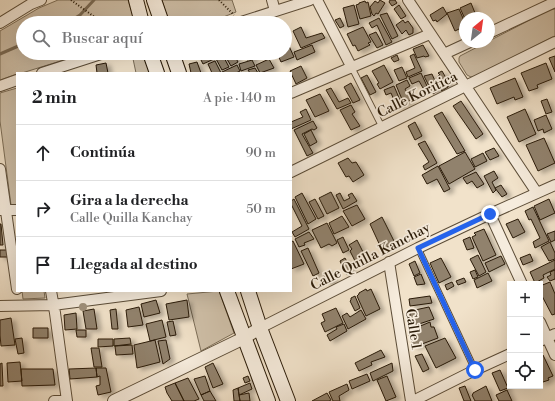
<!DOCTYPE html>
<html lang="es">
<meta charset="utf-8">
<style>
body{margin:0;font-family:"Libre Bodoni",serif;background:#f6f6f6;color:#202124}
.controls{position:absolute;right:12px;bottom:12px;display:grid;overflow:hidden;border-radius:0px;box-shadow:0 4px 16px #0002}
.controls button{width:36px;height:36px;display:grid;place-items:center;padding:0;border:0;border-bottom:1px solid #e0e0e0;background:#fff;color:#202124;font:20px sans-serif}
.compass{position:absolute;left:459px;top:12px;width:36px;height:36px;border-radius:50%;background:#fff;box-shadow:0 4px 16px #0002;rotate:29deg}
.stop{position:absolute;width:12px;height:12px;margin:-9px;border:3px solid #2563eb;border-radius:50%;background:#fff}
.stop.end{background:#2563eb;border-color:#fff;box-shadow:0 1px 4px #0008}
.list{margin:0;padding:0;list-style:none}
h2{display:flex;justify-content:space-between;align-items:center;height:52px;margin:0;padding:0 16px;font-size:17px}
h2 small{font-size:13px;font-weight:400;color:#757577}
.list li{display:grid;grid-template-columns:26px 1fr auto;gap:12px;align-items:center;box-sizing:border-box;height:56px;padding:0 16px;border-top:1px solid #e0e0e0}
.list b{display:block;font-size:15px;white-space:nowrap}
.list p{margin:0;font-size:13px;white-space:nowrap;color:#757577}
.list em{font-size:13px;font-style:normal;color:#757577}
.icon{flex:none;width:22px;height:22px;fill:none;stroke:currentColor;stroke-width:2;stroke-linecap:round;stroke-linejoin:round}
.map{position:relative;flex:none;width:555px;height:401px;overflow:hidden}
.search{position:absolute;background:#fff;box-shadow:0 4px 16px #0002;left:16px;top:16px;width:276px;height:44px;display:flex;align-items:center;gap:10px;box-sizing:border-box;padding:0 14px;border-radius:22px;color:#757577;font-size:15px}
.panel{position:absolute;background:#fff;box-shadow:0 4px 16px #0002;left:16px;top:72px;width:276px;height:220px;border-radius:0px}
.map>svg:first-child{display:block}
</style>
<div class="map">
<svg width="555" height="401" viewBox="0 0 555 401">
<defs>
<filter id="shadow"><feDropShadow dx="4.5" dy="2.5" stdDeviation="2" flood-color="#0004"/></filter>
</defs>
<rect width="100%" height="100%" fill="#f1e2ca"/>
<filter id="stains"><feTurbulence type="fractalNoise" baseFrequency=".005" numOctaves="4"/><feColorMatrix values="0 0 0 0 .2 0 0 0 0 .09 0 0 0 0 .02 0 0 0 .5 -.17"/></filter>
<radialGradient id="worn" r=".72"><stop offset=".6" stop-color="#630" stop-opacity="0"/><stop offset="1" stop-color="#630" stop-opacity=".3"/></radialGradient>
<path fill="#cfc0a9" stroke="#7c6e58" d="M 58,0 L 128,0 L 135,23 L 23,23 L 23,53 L 86,53 L 22,73 L 17,73 L 17,74 L 0,80 L 0,31 L 39,8 Z
M 162,0 L 232,0 L 236,12 L 208,23 L 169,23 Z
M 551,9 L 555,9 L 555,36 L 476,76 L 471,77 L 467,75 L 459,62 L 459,58 L 460,56 Z
M 134,53 L 144,53 L 150,73 L 136,73 L 132,54 Z
M 17,88 L 17,205 L 11,205 L 0,121 L 0,93 Z
M 22,291 L 44,291 L 45,298 L 23,299 Z
M 219,291 L 234,333 L 201,351 L 187,294 Z"/>
<g fill="none" stroke-linecap="round" stroke-linejoin="round">
<path stroke="#796a55" stroke-width="3" d="M 67,23 L 80,15 L 94,0
M 0,54 L 23,44"/>
</g>
<path fill="#91826d" stroke="#2a1b08" filter="url(#shadow)" d="M 380,0 L 385,3 L 378,14 L 376,13 L 374,16 L 372,14 L 370,7 L 375,1 L 378,3 Z
M 390,0 L 395,0 L 397,3 L 392,6 L 389,2 Z
M 365,1 L 366,3 L 368,2 L 371,16 L 360,19 L 356,5 L 359,4 L 359,3 Z
M 471,3 L 477,18 L 465,18 L 465,19 L 460,8 Z
M 354,5 L 359,24 L 348,27 L 343,8 Z
M 399,5 L 406,16 L 401,19 L 394,9 Z
M 443,7 L 447,14 L 437,22 L 436,20 L 433,21 L 430,15 Z
M 459,9 L 465,23 L 465,26 L 455,31 L 447,13 Z
M 387,13 L 398,36 L 392,39 L 380,15 Z
M 340,18 L 344,26 L 340,28 L 335,20 Z
M 379,18 L 392,42 L 386,45 L 377,25 L 372,28 L 369,23 Z
M 403,20 L 405,23 L 408,21 L 413,28 L 413,33 L 409,35 L 406,30 L 402,34 L 396,25 Z
M 301,27 L 306,38 L 322,33 L 325,38 L 301,48 L 293,31 Z
M 363,27 L 371,42 L 368,43 L 370,45 L 358,51 L 355,45 L 353,46 L 347,34 Z
M 376,32 L 383,45 L 377,48 L 369,35 Z
M 312,45 L 315,52 L 297,60 L 294,52 Z
M 423,45 L 429,56 L 425,57 L 424,56 L 417,58 L 413,49 Z
M 289,46 L 294,57 L 281,62 L 277,53 L 285,53 L 285,48 Z
M 198,53 L 211,53 L 214,59 L 203,64 L 201,60 L 207,57 L 206,55 L 200,57 Z
M 227,53 L 233,53 L 238,62 L 231,66 L 224,54 Z
M 244,53 L 253,53 L 255,58 L 247,60 Z
M 222,54 L 229,67 L 222,70 L 215,57 Z
M 414,54 L 422,71 L 408,77 L 406,72 L 415,68 L 410,56 Z
M 397,55 L 399,60 L 394,62 L 391,58 Z
M 555,56 L 555,72 L 549,58 Z
M 269,59 L 274,68 L 260,73 L 256,65 Z
M 252,60 L 255,66 L 241,71 L 239,64 Z
M 215,61 L 221,73 L 212,73 L 208,64 Z
M 197,62 L 201,73 L 191,73 L 189,64 Z
M 106,63 L 108,73 L 97,73 L 96,65 Z
M 546,63 L 552,79 L 537,85 L 538,88 L 529,91 L 521,73 Z
M 237,65 L 240,71 L 236,73 L 223,73 L 222,72 Z
M 384,65 L 393,82 L 380,89 L 377,84 L 379,83 L 372,71 Z
M 301,66 L 307,78 L 296,84 L 290,71 Z
M 402,67 L 407,78 L 399,81 L 394,70 Z
M 255,68 L 258,73 L 250,73 L 248,70 Z
M 442,71 L 449,83 L 448,87 L 442,91 L 438,85 L 442,83 L 438,76 L 440,75 L 438,73 Z
M 421,73 L 427,86 L 423,88 L 419,81 L 412,84 L 409,78 Z
M 432,74 L 439,90 L 433,94 L 424,76 Z
M 367,75 L 376,92 L 370,95 L 361,78 Z
M 515,78 L 523,97 L 515,100 L 514,97 L 497,104 L 490,88 Z
M 407,80 L 410,86 L 405,89 L 411,100 L 404,104 L 396,85 Z
M 351,83 L 360,100 L 353,103 L 344,87 Z
M 394,86 L 402,105 L 397,107 L 391,93 L 386,95 L 384,90 Z
M 331,88 L 339,102 L 348,98 L 351,103 L 337,109 L 326,90 Z
M 320,94 L 329,111 L 315,117 L 306,100 Z
M 547,99 L 552,112 L 546,114 L 541,101 Z
M 461,101 L 483,134 L 476,139 L 453,106 Z
M 351,105 L 355,112 L 352,114 L 360,126 L 351,130 L 340,110 Z
M 306,109 L 311,120 L 291,129 L 291,122 L 303,117 L 300,112 Z
M 525,109 L 536,134 L 519,142 L 507,117 Z
M 442,112 L 465,151 L 457,154 L 434,116 Z
M 546,115 L 552,129 L 544,133 L 543,129 L 538,131 L 534,120 Z
M 313,121 L 317,128 L 314,130 L 312,129 L 302,134 L 313,153 L 307,156 L 294,130 Z
M 415,122 L 422,136 L 415,140 L 408,126 Z
M 311,130 L 317,142 L 310,146 L 304,134 Z
M 544,138 L 555,163 L 538,171 L 526,145 Z
M 425,141 L 437,163 L 425,170 L 423,166 L 429,162 L 418,144 Z
M 494,148 L 499,156 L 490,160 L 485,152 Z
M 465,152 L 475,169 L 449,184 L 439,166 Z
M 483,153 L 487,161 L 475,167 L 471,159 Z
M 348,158 L 352,163 L 356,162 L 364,175 L 353,182 L 349,176 L 346,177 L 338,163 Z
M 438,166 L 450,189 L 444,192 L 437,179 L 427,184 L 422,175 Z
M 494,171 L 498,178 L 492,182 L 496,190 L 493,193 L 484,176 Z
M 476,172 L 484,184 L 477,188 L 472,181 L 467,184 L 463,178 Z
M 501,185 L 507,194 L 502,197 L 495,188 Z
M 331,192 L 339,208 L 327,214 L 319,198 Z
M 302,193 L 316,219 L 308,224 L 295,197 Z
M 340,193 L 344,201 L 350,198 L 348,195 L 352,193 L 357,201 L 343,209 L 336,195 Z
M 294,199 L 309,229 L 295,237 L 292,232 L 302,226 L 291,204 L 291,201 Z
M 315,199 L 324,216 L 318,219 L 309,202 Z
M 549,199 L 555,213 L 540,220 L 534,206 Z
M 357,205 L 365,219 L 352,226 L 343,211 Z
M 533,207 L 549,241 L 535,248 L 533,242 L 540,238 L 531,219 L 529,220 L 525,211 Z
M 342,216 L 349,227 L 334,234 L 329,223 Z
M 382,217 L 395,243 L 382,250 L 370,224 Z
M 518,219 L 525,232 L 513,238 L 506,224 Z
M 327,223 L 337,243 L 332,246 L 329,244 L 321,248 L 312,230 Z
M 0,224 L 1,224 L 3,245 L 0,245 Z
M 484,229 L 496,255 L 483,261 L 472,237 L 476,235 L 474,233 Z
M 555,231 L 555,240 L 551,242 L 547,234 Z
M 309,232 L 314,239 L 304,243 L 305,245 L 299,247 L 295,239 Z
M 343,237 L 349,250 L 343,253 L 337,240 Z
M 470,237 L 474,248 L 467,250 L 463,240 Z
M 357,240 L 366,258 L 359,262 L 358,260 L 355,261 L 350,251 L 352,249 L 349,245 Z
M 293,241 L 304,264 L 291,269 L 291,242 Z
M 550,242 L 555,253 L 555,259 L 549,261 L 541,247 Z
M 308,248 L 319,273 L 313,276 L 301,251 Z
M 0,250 L 7,250 L 8,257 L 0,257 Z
M 530,254 L 533,261 L 523,265 L 520,258 Z
M 478,255 L 486,272 L 479,276 L 470,259 Z
M 501,256 L 505,264 L 489,272 L 485,263 Z
M 345,258 L 352,271 L 346,274 L 340,261 Z
M 441,258 L 451,277 L 439,283 L 430,263 Z
M 555,260 L 555,269 L 543,275 L 544,278 L 535,283 L 530,272 Z
M 415,261 L 420,273 L 414,276 L 409,264 Z
M 329,270 L 334,281 L 328,284 L 323,273 Z
M 475,270 L 478,277 L 473,279 L 470,272 Z
M 555,270 L 555,279 L 550,281 L 547,277 L 551,275 L 550,272 Z
M 488,273 L 492,281 L 477,288 L 474,280 Z
M 421,274 L 425,284 L 417,285 L 414,277 Z
M 464,278 L 466,282 L 458,285 L 456,281 Z
M 452,282 L 454,286 L 447,290 L 445,285 Z
M 550,282 L 555,294 L 555,314 L 552,315 L 542,296 L 540,297 L 540,286 Z
M 366,289 L 367,291 L 371,289 L 380,309 L 366,316 L 357,296 L 359,294 L 359,293 Z
M 355,296 L 360,308 L 355,311 L 350,301 L 351,300 L 351,298 Z
M 430,296 L 432,303 L 410,306 L 409,299 Z
M 156,300 L 160,313 L 144,317 L 141,304 Z
M 187,300 L 189,317 L 169,320 L 166,304 Z
M 139,307 L 143,325 L 128,327 L 126,310 Z
M 429,307 L 434,319 L 413,326 L 410,321 L 410,311 Z
M 336,308 L 343,323 L 325,332 L 321,323 L 325,321 L 322,314 Z
M 94,309 L 97,329 L 86,329 L 83,311 Z
M 116,309 L 118,329 L 112,329 L 110,310 Z
M 361,310 L 366,319 L 348,329 L 342,316 L 347,313 L 350,317 Z
M 76,313 L 77,329 L 65,330 L 64,315 Z
M 11,318 L 15,345 L 1,346 L 0,335 L 0,320 Z
M 162,320 L 166,337 L 150,341 L 146,324 Z
M 173,321 L 176,335 L 170,336 L 167,322 Z
M 430,322 L 431,327 L 434,327 L 438,338 L 414,347 L 409,335 L 412,334 L 411,330 Z
M 344,324 L 347,331 L 330,341 L 327,335 L 337,329 L 336,327 Z
M 33,328 L 48,328 L 48,338 L 33,338 Z
M 76,330 L 86,330 L 86,337 L 77,337 Z
M 22,338 L 24,353 L 18,354 L 15,339 Z
M 130,338 L 131,344 L 114,346 L 114,339 Z
M 445,338 L 456,358 L 436,368 L 425,346 Z
M 98,339 L 113,339 L 113,346 L 98,347 Z
M 155,340 L 160,362 L 137,368 L 134,345 Z
M 166,340 L 170,359 L 163,364 L 158,341 Z
M 132,345 L 133,354 L 116,355 L 115,346 Z
M 91,348 L 99,348 L 102,367 L 94,367 Z
M 381,350 L 385,357 L 371,362 L 372,365 L 359,371 L 355,363 Z
M 422,354 L 429,369 L 423,372 L 415,356 Z
M 543,355 L 553,376 L 548,378 L 549,380 L 540,383 L 540,356 Z
M 20,362 L 22,381 L 8,382 L 7,363 Z
M 2,363 L 3,386 L 0,386 L 0,364 Z
M 213,363 L 223,384 L 213,388 L 205,367 Z
M 392,363 L 393,371 L 373,381 L 370,373 Z
M 96,368 L 97,377 L 70,379 L 69,369 Z
M 96,368 L 106,368 L 111,392 L 98,395 L 96,386 L 100,385 L 100,376 L 97,377 Z
M 21,369 L 53,369 L 55,385 L 22,386 Z
M 500,370 L 508,388 L 500,391 L 492,373 Z
M 367,374 L 370,381 L 352,389 L 349,381 Z
M 205,376 L 210,391 L 201,395 L 194,379 Z
M 248,376 L 250,381 L 245,383 L 243,378 Z
M 387,376 L 396,397 L 386,401 L 377,380 Z
M 188,378 L 199,399 L 194,401 L 184,401 L 175,383 Z
M 175,383 L 184,401 L 172,401 L 167,393 L 165,387 Z
M 250,383 L 252,389 L 239,395 L 238,388 Z
M 347,384 L 349,390 L 339,396 L 340,401 L 333,401 L 329,392 Z
M 465,386 L 471,401 L 464,401 L 459,388 Z
M 486,386 L 492,401 L 475,401 L 472,395 L 473,394 L 473,393 Z
M 238,388 L 240,401 L 234,401 L 233,390 Z
M 507,390 L 512,401 L 499,401 L 496,395 Z
M 210,391 L 216,401 L 204,401 L 201,395 Z
M 249,393 L 250,401 L 240,401 L 239,395 Z
M 327,393 L 331,400 L 329,401 L 312,401 Z"/>
<g fill="none" stroke-linecap="round" stroke-linejoin="round">
<defs>
<path id="service" d="M 352,68 L 382,127
M 418,248 L 475,370"/>
<path id="minor" d="M 272,0 L 275,11
M 317,0 L 352,68
M 408,0 L 537,193
M 0,23 L 31,4 L 41,0
M 238,23 L 310,0
M 489,33 L 555,2
M 444,54 L 470,42
M 42,73 L 104,53
M 0,86 L 17,80
M 291,93 L 430,34
M 0,169 L 17,289
M 291,172 L 555,42
M 0,210 L 17,210
M 490,214 L 522,284
M 389,262 L 411,401
M 51,291 L 55,313 L 67,401
M 0,306 L 53,305 L 161,291
M 540,322 L 555,355
M 260,328 L 418,248 L 490,214 L 555,185
M 540,341 L 555,334
M 54,401 L 66,401
M 413,401 L 475,370 L 510,354"/>
<path id="tertiary" d="M 114,401 L 244,338 L 260,328"/>
<path id="secondary" d="M 136,0 L 142,23
M 154,0 L 162,23
M 150,53 L 157,73
M 172,53 L 179,73
M 227,291 L 268,401
M 248,291 L 260,328 L 288,401"/>
</defs>
<use href="#service" stroke="#5c4d38" stroke-width="7"/>
<use href="#minor" stroke="#5c4d38" stroke-width="12"/>
<use href="#tertiary" stroke="#5c4d38" stroke-width="14"/>
<use href="#secondary" stroke="#2a1b08" stroke-width="16"/>
<path stroke="#2a1b08" stroke-width="2" stroke-dasharray="1 2" stroke-linecap="butt" d="M 71,0 L 103,23
M 219,0 L 234,15"/>
<use href="#service" stroke="#f6ecdd" stroke-width="5"/>
<use href="#minor" stroke="#f6ecdd" stroke-width="10"/>
<use href="#tertiary" stroke="#f6ecdd" stroke-width="12"/>
<use href="#secondary" stroke="#f6ecdd" stroke-width="14"/>
</g>
<circle fill="#9f907a" cx="83" cy="307" r="4"/>
<g fill="none" stroke-linecap="round" stroke-linejoin="round">
<path stroke="#2563eb" stroke-width="5" d="M 475,370 L 418,248 L 490,214"/>
</g>
<g text-anchor="middle" stroke-width="3.5" stroke-linejoin="round" paint-order="stroke">
<g font-size="14" fill="#2a1b08" stroke="#f6ecdd">
<text transform="translate(417 94) rotate(-26)" y="5">Calle Koritica</text>
<text transform="translate(370 256) rotate(-27)" y="5">Calle Quilla Kanchay</text>
<text transform="translate(414 329) rotate(81)" y="5">Calle 1</text>
</g>
</g>
<rect width="100%" height="100%" filter="url(#stains)"/>
<rect width="100%" height="100%" fill="url(#worn)"/>
</svg>
<div class="controls">
<button>+</button>
<button>−</button>
<button><svg class="icon" aria-label="locate" viewBox="0 0 24 24"><circle cx="12" cy="12" r="6"/><path d="M12 2v4M12 18v4M2 12h4M18 12h4"/></svg></button>
</div>
<svg class="compass" viewBox="-18 -18 36 36"><path d="M0-13l5 13h-10z" fill="#e53935"/><path d="M0 13l5-13h-10z" fill="#757577"/></svg>
<div class="stop" style="left:475px;top:370px"></div>
<div class="stop end" style="left:490px;top:214px"></div>
<div class="search"><svg class="icon" aria-label="search" viewBox="0 0 24 24"><circle cx="10" cy="10" r="6"/><path d="M15 15l6 6"/></svg>Buscar aquí</div>
<section class="panel">
<h2>2 min<small>A pie · 140 m</small></h2>
<ul class="list">
<li><svg class="icon" aria-label="ahead" viewBox="0 0 24 24"><path d="M12 20V5M6 11l6-6 6 6"/></svg><div><b>Continúa</b></div><em>90 m</em></li>
<li><svg class="icon" aria-label="right" viewBox="0 0 24 24"><path d="M7 20v-9h11M14 6l5 5-5 5"/></svg><div><b>Gira a la derecha</b><p>Calle Quilla Kanchay</p></div><em>50 m</em></li>
<li><svg class="icon" aria-label="arrive" viewBox="0 0 24 24"><path d="M6 21V4h12l-3 4 3 4H6"/></svg><div><b>Llegada al destino</b></div></li>
</ul>
</section>
</div>
